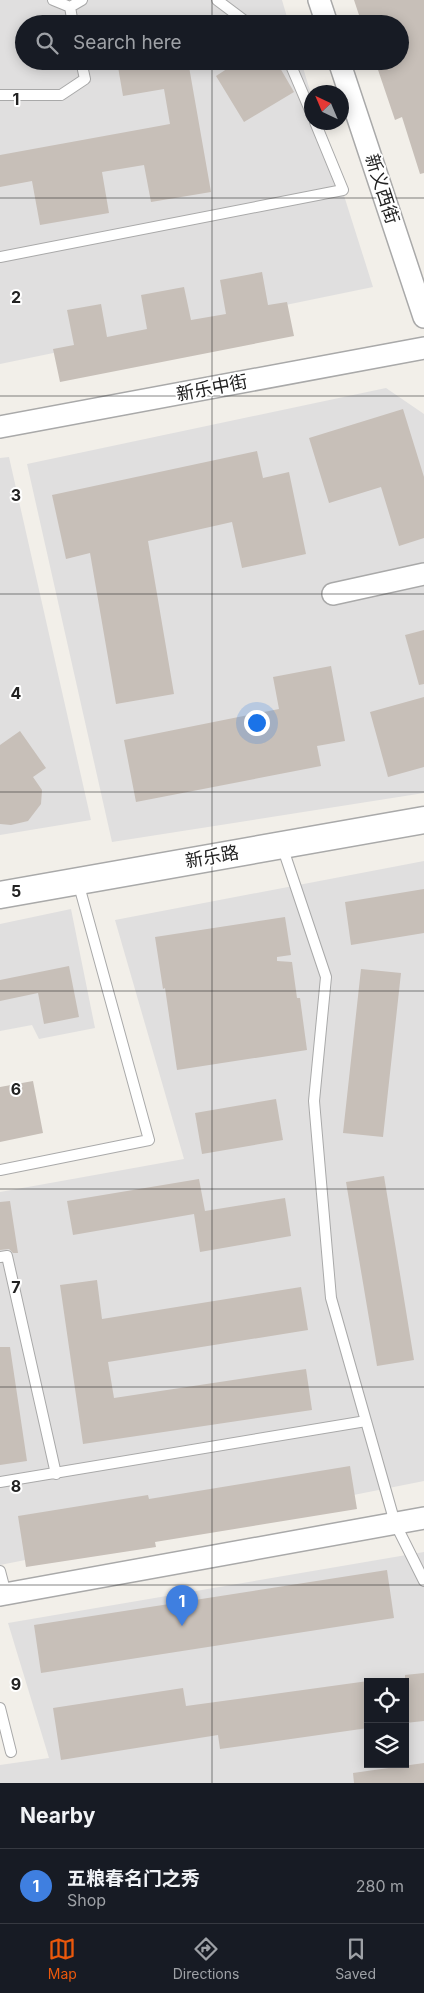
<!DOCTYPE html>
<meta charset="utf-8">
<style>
body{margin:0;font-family:Inter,"Noto Sans SC",sans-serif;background:#242831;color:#f1f3f6}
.controls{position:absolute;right:15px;bottom:15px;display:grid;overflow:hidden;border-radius:0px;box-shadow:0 2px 12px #0003}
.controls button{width:45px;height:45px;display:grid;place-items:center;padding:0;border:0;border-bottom:1px solid #363941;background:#171b24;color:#f1f3f6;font:25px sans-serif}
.compass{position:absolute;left:304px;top:85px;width:45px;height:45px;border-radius:50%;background:#171b24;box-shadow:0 2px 12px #0003;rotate:316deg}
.you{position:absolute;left:256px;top:722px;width:18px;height:18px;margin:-12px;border:4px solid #fff;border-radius:50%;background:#1a73e8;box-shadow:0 0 0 8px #1a73e833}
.badge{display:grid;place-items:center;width:32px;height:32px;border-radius:50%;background:#ea580c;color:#fff;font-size:16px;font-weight:700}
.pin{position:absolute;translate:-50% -41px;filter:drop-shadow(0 1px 2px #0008)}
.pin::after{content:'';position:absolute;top:26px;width:18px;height:15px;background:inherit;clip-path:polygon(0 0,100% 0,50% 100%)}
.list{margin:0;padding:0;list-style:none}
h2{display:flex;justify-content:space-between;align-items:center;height:65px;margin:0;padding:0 20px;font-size:21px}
h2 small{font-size:16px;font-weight:400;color:#9ea1a6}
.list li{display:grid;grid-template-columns:32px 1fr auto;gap:15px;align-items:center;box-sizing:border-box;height:75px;padding:0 20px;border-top:1px solid #363941}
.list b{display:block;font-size:19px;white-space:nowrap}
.list p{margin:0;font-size:16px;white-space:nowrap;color:#9ea1a6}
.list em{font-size:16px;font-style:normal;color:#9ea1a6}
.icon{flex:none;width:28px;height:28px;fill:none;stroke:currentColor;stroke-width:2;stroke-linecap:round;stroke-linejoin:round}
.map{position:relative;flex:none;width:424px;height:1783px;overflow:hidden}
.search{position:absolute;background:#171b24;box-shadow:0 2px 12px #0003;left:15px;right:15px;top:15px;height:55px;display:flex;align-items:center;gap:12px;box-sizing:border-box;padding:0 18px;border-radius:28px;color:#9ea1a6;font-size:19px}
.sheet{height:140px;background:#171b24}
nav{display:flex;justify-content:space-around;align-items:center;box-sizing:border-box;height:70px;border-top:1px solid #363941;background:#171b24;font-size:14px;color:#9ea1a6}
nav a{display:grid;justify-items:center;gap:2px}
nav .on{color:#ea580c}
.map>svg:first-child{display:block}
</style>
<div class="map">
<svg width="424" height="1783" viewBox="0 0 424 1783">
<rect width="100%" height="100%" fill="#f2efe9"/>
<path fill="#e0dfdf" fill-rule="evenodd" d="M 0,0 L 282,0 L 289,24 L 24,24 L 24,61 L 301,61 L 311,94 L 312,122 L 321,123 L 373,287 L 0,364 Z
M 386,388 L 424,414 L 424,793 L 112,842 L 27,464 Z
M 9,457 L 91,820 L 0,835 L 0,458 Z
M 424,861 L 424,1481 L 0,1565 L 0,1192 L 184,1159 L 115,920 Z
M 71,909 L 95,1028 L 39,1039 L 32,1025 L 0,1031 L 0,924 Z
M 424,1552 L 424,1783 L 0,1783 L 0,1765 L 49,1758 L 8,1623 ZM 368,1682 L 405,1682 L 405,1764 L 368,1764 Z"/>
<path fill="#c7bfb8" d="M 354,0 L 424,0 L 424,173 L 420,174 L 402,117 L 395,120 L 375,61 L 400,61 L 400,24 L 362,24 Z
M 117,61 L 188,61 L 211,192 L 151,202 L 144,165 L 102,172 L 109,213 L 40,225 L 32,181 L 0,187 L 0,155 L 170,124 L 164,89 L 123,96 Z
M 239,61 L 276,61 L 294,92 L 244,122 L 216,76 Z
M 262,272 L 268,305 L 287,302 L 294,336 L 60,382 L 53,349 L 74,345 L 67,310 L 101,304 L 107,337 L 147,329 L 141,295 L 184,287 L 191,320 L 226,314 L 220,280 Z
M 403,409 L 424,477 L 424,538 L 399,546 L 381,487 L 329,503 L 309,438 Z
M 257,451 L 263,478 L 289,472 L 306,554 L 242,568 L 232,522 L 148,541 L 174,694 L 116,704 L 90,553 L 66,559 L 52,495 Z
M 424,630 L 424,684 L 419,685 L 405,635 Z
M 331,666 L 345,741 L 317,746 L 321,766 L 136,802 L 124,740 L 279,709 L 273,677 Z
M 424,697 L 424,767 L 388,777 L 370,712 Z
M 20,731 L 46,768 L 33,777 L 42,790 L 41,804 L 28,821 L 11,825 L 0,824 L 0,745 Z
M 424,889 L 424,933 L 351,945 L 345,902 Z
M 285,917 L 291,955 L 277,957 L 277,961 L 292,962 L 297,998 L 300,998 L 307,1050 L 177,1070 L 165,988 L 163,989 L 155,937 Z
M 69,966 L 79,1017 L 44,1024 L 38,993 L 0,1001 L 0,980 Z
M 361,969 L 401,973 L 383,1137 L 343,1133 Z
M 33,1081 L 43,1133 L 0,1142 L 0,1087 Z
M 276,1099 L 283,1140 L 202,1154 L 195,1113 Z
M 384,1176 L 414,1360 L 377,1366 L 346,1182 Z
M 199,1179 L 205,1211 L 285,1198 L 291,1236 L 200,1252 L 194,1214 L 73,1235 L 67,1201 Z
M 10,1201 L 18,1253 L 13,1253 L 9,1249 L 0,1250 L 0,1202 Z
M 97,1280 L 102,1319 L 301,1287 L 308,1330 L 108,1362 L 114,1398 L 306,1369 L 312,1410 L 83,1444 L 60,1285 Z
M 0,1347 L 10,1347 L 27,1461 L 0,1465 Z
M 350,1466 L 357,1509 L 155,1542 L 156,1547 L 26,1567 L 18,1516 L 148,1495 L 149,1499 Z
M 387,1570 L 394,1618 L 41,1673 L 34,1625 Z
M 424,1673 L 424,1721 L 405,1723 L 405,1675 Z
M 368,1681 L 368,1728 L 220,1749 L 218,1735 L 61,1760 L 53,1708 L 183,1688 L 186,1706 Z
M 424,1763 L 424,1783 L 354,1783 L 353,1773 Z"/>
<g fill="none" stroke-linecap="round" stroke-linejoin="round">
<defs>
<path id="service" d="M 53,0 L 70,7 L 73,24
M 217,0 L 249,24
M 70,7 L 82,0
M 289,61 L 312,115
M 0,95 L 61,95 L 85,79 L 81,61
M 0,257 L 343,190 L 315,122
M 282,846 L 326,977 L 314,1101 L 331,1298 L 395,1523 L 424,1581
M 0,1170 L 149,1140 L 78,882
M 0,1257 L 7,1256 L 56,1474
M 0,1482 L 366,1421
M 0,1571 L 6,1594
M 0,1708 L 11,1752"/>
<path id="minor" d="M 319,0 L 327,24
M 339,61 L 424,317
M 0,427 L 424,348
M 333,594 L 424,574
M 0,1595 L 424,1518"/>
<path id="tertiary" d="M 0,895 L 424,820"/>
</defs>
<use href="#service" stroke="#a9a9a9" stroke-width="12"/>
<use href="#minor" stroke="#a9a9a9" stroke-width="24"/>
<use href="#tertiary" stroke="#a9a9a9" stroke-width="29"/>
<use href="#service" stroke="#fff" stroke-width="10"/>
<use href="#minor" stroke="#fff" stroke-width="21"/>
<use href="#tertiary" stroke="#fff" stroke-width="26"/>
</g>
<path fill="none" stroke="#222" stroke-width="1" stroke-opacity="0.55" d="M 212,0 L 212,24M 212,61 L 212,1783M 0,198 L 424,198M 0,396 L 424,396M 0,594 L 424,594M 0,792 L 424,792M 0,991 L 424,991M 0,1189 L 424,1189M 0,1387 L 424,1387M 0,1585 L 424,1585"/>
<g text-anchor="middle" stroke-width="4" stroke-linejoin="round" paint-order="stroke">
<g font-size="18" fill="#222" stroke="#fff">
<text transform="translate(382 189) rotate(72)" y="6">新义西街</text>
<text transform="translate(212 388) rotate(-11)" y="6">新乐中街</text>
<text transform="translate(212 857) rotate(-10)" y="6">新乐路</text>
</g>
</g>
<g font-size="16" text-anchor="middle" font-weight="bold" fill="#222" stroke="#fff" stroke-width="4" stroke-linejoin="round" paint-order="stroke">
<text x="16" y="105">1</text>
<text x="16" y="303">2</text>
<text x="16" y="501">3</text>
<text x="16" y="699">4</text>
<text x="16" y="897">5</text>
<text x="16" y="1095">6</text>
<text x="16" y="1293">7</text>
<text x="16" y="1492">8</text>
<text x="16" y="1690">9</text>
</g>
</svg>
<div class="controls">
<button><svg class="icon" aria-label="locate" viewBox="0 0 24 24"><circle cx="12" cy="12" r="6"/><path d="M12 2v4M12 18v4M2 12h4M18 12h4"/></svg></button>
<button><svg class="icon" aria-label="layers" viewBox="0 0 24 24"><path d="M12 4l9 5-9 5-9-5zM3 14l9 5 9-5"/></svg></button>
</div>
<svg class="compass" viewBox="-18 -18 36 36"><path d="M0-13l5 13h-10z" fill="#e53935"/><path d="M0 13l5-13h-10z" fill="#9ea1a6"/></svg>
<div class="you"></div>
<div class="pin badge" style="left:182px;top:1626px;background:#3f7fe0">1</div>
<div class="search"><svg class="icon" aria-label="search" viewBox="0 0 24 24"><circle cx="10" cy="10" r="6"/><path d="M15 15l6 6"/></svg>Search here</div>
</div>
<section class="sheet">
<h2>Nearby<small></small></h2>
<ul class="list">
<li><span class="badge" style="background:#3f7fe0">1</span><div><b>五粮春名门之秀</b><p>Shop</p></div><em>280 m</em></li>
</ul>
</section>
<nav>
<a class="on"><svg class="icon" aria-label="map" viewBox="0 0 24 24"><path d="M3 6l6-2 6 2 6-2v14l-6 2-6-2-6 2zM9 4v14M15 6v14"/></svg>Map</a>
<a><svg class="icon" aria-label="directions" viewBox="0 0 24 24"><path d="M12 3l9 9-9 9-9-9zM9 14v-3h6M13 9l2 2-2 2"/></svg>Directions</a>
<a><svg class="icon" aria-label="saved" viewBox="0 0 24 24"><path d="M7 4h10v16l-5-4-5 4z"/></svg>Saved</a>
</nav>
